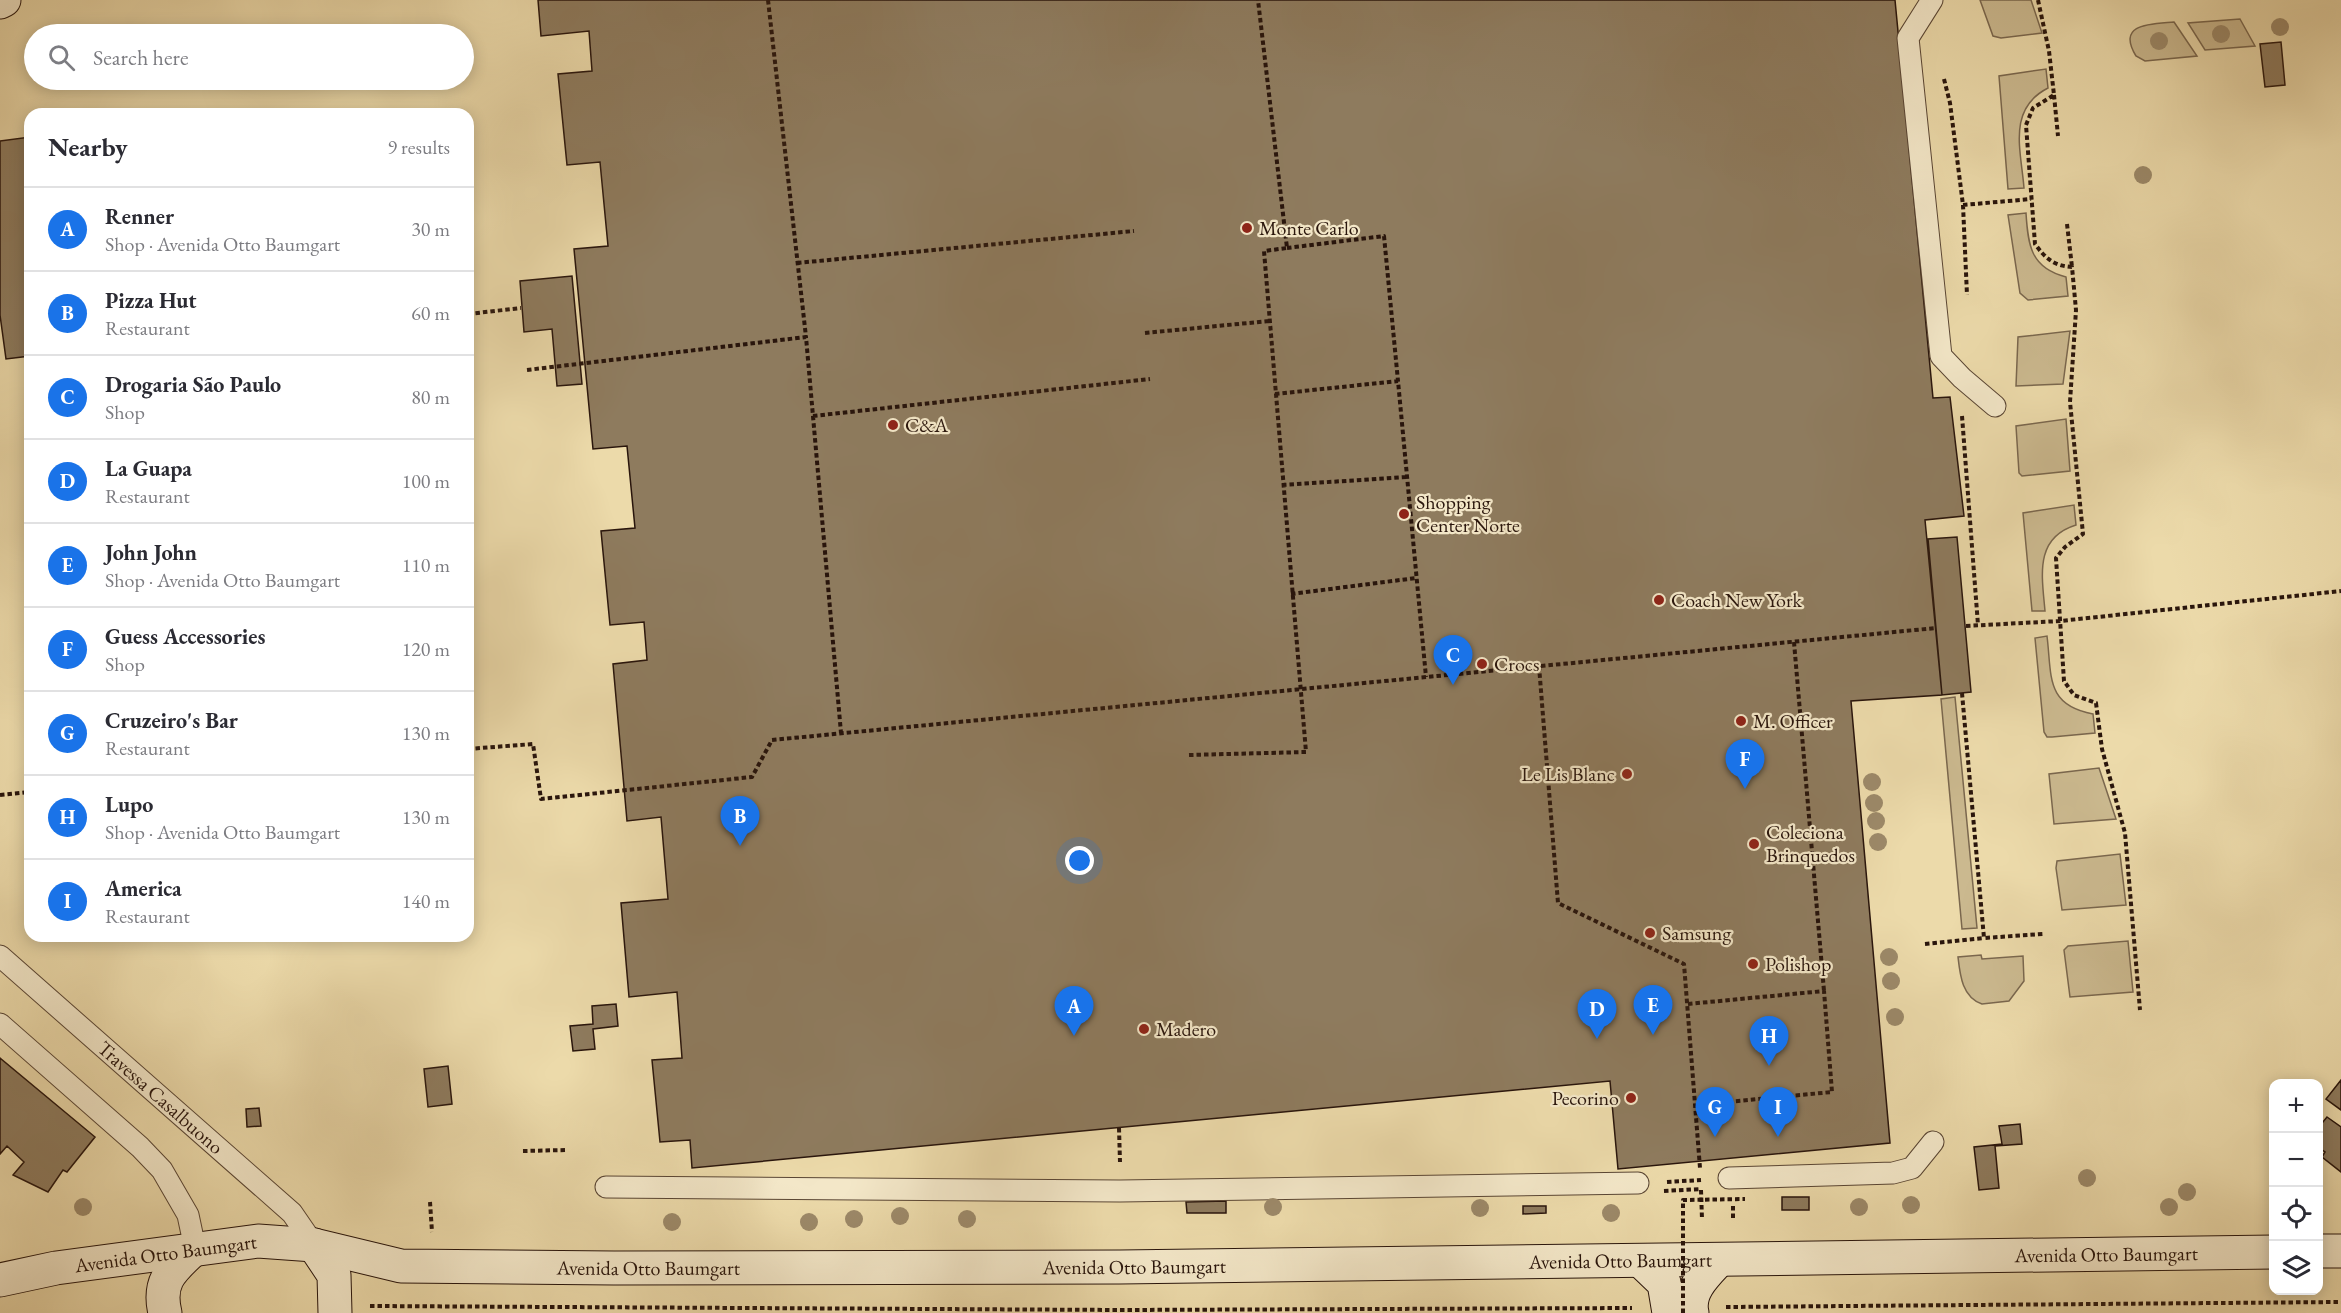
<!DOCTYPE html>
<meta charset="utf-8">
<style>
body{margin:0;font-family:"EB Garamond",serif;background:#f2f2f3;color:#2b2b33}
.controls{position:absolute;right:18px;bottom:18px;display:grid;overflow:hidden;border-radius:12px;box-shadow:0 3px 15px #0003}
.controls button{width:54px;height:54px;display:grid;place-items:center;padding:0;border:0;border-bottom:2px solid #e1e1e2;background:#fff;color:#2b2b33;font:30px sans-serif}
.you{position:absolute;left:1080px;top:861px;width:21px;height:21px;margin:-15px;border:4px solid #fff;border-radius:50%;background:#1a73e8;box-shadow:0 0 0 9px #1a73e833}
.badge{display:grid;place-items:center;width:39px;height:39px;border-radius:50%;background:#1a73e8;color:#fff;font-size:20px;font-weight:700}
.pin{position:absolute;translate:-50% -50px;filter:drop-shadow(0 2px 3px #0008)}
.pin::after{content:'';position:absolute;top:32px;width:21px;height:18px;background:inherit;clip-path:polygon(0 0,100% 0,50% 100%)}
.list{margin:0;padding:0;list-style:none}
h2{display:flex;justify-content:space-between;align-items:center;height:78px;margin:0;padding:0 24px;font-size:26px}
h2 small{font-size:20px;font-weight:400;color:#7c7c81}
.list li{display:grid;grid-template-columns:39px 1fr auto;gap:18px;align-items:center;box-sizing:border-box;height:84px;padding:0 24px;border-top:2px solid #e1e1e2}
.list b{display:block;font-size:22px;white-space:nowrap}
.list p{margin:0;font-size:20px;white-space:nowrap;color:#7c7c81}
.list em{font-size:20px;font-style:normal;color:#7c7c81}
.icon{flex:none;width:33px;height:33px;fill:none;stroke:currentColor;stroke-width:2;stroke-linecap:round;stroke-linejoin:round}
.map{position:relative;flex:none;width:2341px;height:1313px;overflow:hidden}
.search{position:absolute;background:#fff;box-shadow:0 3px 15px #0003;left:24px;top:24px;width:450px;height:66px;display:flex;align-items:center;gap:15px;box-sizing:border-box;padding:0 21px;border-radius:33px;color:#7c7c81;font-size:22px}
.panel{position:absolute;background:#fff;box-shadow:0 3px 15px #0003;left:24px;top:108px;width:450px;height:834px;border-radius:18px}
.map>svg:first-child{display:block}
</style>
<div class="map">
<svg width="2341" height="1313" viewBox="0 0 2341 1313">
<rect width="100%" height="100%" fill="#ecdaaa"/>
<filter id="stains"><feTurbulence type="fractalNoise" baseFrequency=".00333" numOctaves="4"/><feColorMatrix values="0 0 0 0 .2 0 0 0 0 .09 0 0 0 0 .02 0 0 0 .5 -.17"/></filter>
<radialGradient id="worn" r=".72"><stop offset=".6" stop-color="#630" stop-opacity="0"/><stop offset="1" stop-color="#630" stop-opacity=".3"/></radialGradient>
<path fill="#cbb98f" stroke="#7a674e" stroke-width="1.5" d="M 1980,0 L 2031,0 L 2042,33 L 2001,38 L 1993,36 Z
M 2240,19 L 2255,46 L 2205,50 L 2188,23 Z
M 2174,22 L 2197,56 L 2145,61 L 2136,56 C 2116,23 2151,24 2174,22 Z
M 2046,69 L 2048,88 C 2007,109 2021,150 2024,188 L 2008,189 L 1999,76 Z
M 2026,213 C 2028,246 2031,268 2066,277 L 2068,296 L 2028,300 L 2020,293 L 2008,215 Z
M 2070,331 L 2063,384 L 2016,386 L 2018,337 Z
M 2066,419 L 2070,471 L 2022,476 L 2019,473 L 2016,426 Z
M 2074,505 L 2076,525 C 2034,538 2042,576 2045,611 L 2032,611 L 2023,513 Z
M 2047,636 C 2052,676 2045,705 2093,714 L 2095,733 L 2052,737 L 2047,737 L 2044,732 L 2035,638 Z
M 1955,697 L 1977,928 L 1962,929 L 1941,699 Z
M 2099,768 L 2116,819 L 2054,824 L 2049,774 Z
M 2120,854 L 2126,905 L 2062,910 L 2056,868 L 2057,861 Z
M 2128,941 L 2133,992 L 2070,997 L 2064,950 L 2068,946 Z
M 1981,955 L 1982,959 L 2023,956 L 2024,981 L 2009,1001 L 1982,1004 C 1962,997 1960,975 1958,957 Z"/>
<path fill="#8e7b5e" stroke="#29150c" stroke-width="1.5" d="M 538,0 L 1895,0 L 1933,398 L 1950,397 L 1964,516 L 1925,520 L 1942,695 L 1851,701 L 1890,1143 L 1618,1169 L 1610,1081 L 692,1168 L 690,1140 L 660,1142 L 652,1060 L 682,1058 L 677,992 L 629,997 L 621,903 L 668,899 L 661,817 L 627,821 L 613,664 L 647,660 L 644,622 L 610,625 L 601,531 L 635,528 L 627,446 L 593,449 L 574,249 L 608,246 L 600,162 L 567,165 L 558,74 L 592,71 L 589,31 L 541,36 Z
M 2281,42 L 2285,85 L 2265,87 L 2260,44 Z
M 30,137 L 30,356 L 6,359 L 0,315 L 0,141 Z
M 572,276 L 582,384 L 557,386 L 552,329 L 524,332 L 520,281 Z
M 1957,537 L 1971,692 L 1942,695 L 1928,539 Z
M 616,1004 L 618,1026 L 593,1029 L 595,1049 L 573,1051 L 570,1026 L 593,1024 L 592,1006 Z
M 0,1058 L 95,1137 L 67,1172 L 63,1170 L 48,1192 L 13,1175 L 24,1162 L 7,1146 L 0,1154 Z
M 448,1066 L 452,1104 L 428,1107 L 424,1069 Z
M 2341,1080 L 2341,1110 L 2326,1099 Z
M 259,1108 L 261,1126 L 247,1127 L 246,1109 Z
M 2327,1117 L 2341,1127 L 2341,1172 L 2322,1157 L 2325,1152 L 2318,1147 L 2318,1128 Z
M 2020,1124 L 2022,1144 L 1995,1146 L 1999,1188 L 1979,1190 L 1974,1147 L 2002,1144 L 1999,1126 Z
M 1782,1197 L 1809,1197 L 1809,1210 L 1782,1210 Z
M 1226,1201 L 1226,1213 L 1187,1213 L 1186,1202 Z
M 1523,1206 L 1546,1206 L 1546,1213 L 1523,1214 Z"/>
<g fill="none" stroke-linecap="round" stroke-linejoin="round">
<defs>
<g id="service">
<path d="M 1932,0 L 1908,38 L 1941,356 L 1962,378 L 1995,406"/>
<path id="s1" d="M 0,956 L 292,1213 L 314,1245"/>
<path d="M 0,1024 L 140,1147 L 162,1170 L 188,1215 L 195,1248"/>
<path d="M 1729,1178 L 1893,1173 L 1912,1168 L 1933,1142"/>
<path d="M 606,1187 L 1120,1191 L 1638,1183"/>
</g>
<g id="secondary">
<path d="M 0,2 L 4,0"/>
<path d="M 314,1245 L 334,1275 L 335,1313"/>
<path d="M 2318,1251 L 2341,1251"/>
<path d="M 1641,1261 L 1664,1283 L 1669,1313"/>
<path id="s2" d="M 0,1280 L 56,1268 L 258,1241 L 314,1245 L 401,1266 L 614,1268 L 1120,1267 L 2274,1252"/>
<path d="M 165,1313 C 157,1280 173,1269 195,1248"/>
<path d="M 1692,1313 C 1687,1291 1706,1274 1719,1260"/>
</g>
</defs>
<use href="#service" stroke="#5a4634" stroke-width="23"/>
<use href="#secondary" stroke="#29150c" stroke-width="35"/>
<path stroke="#29150c" stroke-width="4" stroke-dasharray="4.5 3" stroke-linecap="butt" d="M 768,0 L 806,337
M 2038,0 L 2049,51 L 2054,95 L 2033,108 L 2026,125 L 2035,244 C 2045,258 2054,266 2072,267 L 2076,310 L 2070,402 L 2083,534 L 2065,547 L 2056,558 L 2064,681 L 2074,695 L 2096,703 L 2102,749 L 2125,833 L 2140,1010
M 1944,79 L 1950,103 L 1963,205 L 1967,295
M 2054,95 L 2058,136
M 1963,205 L 2031,199
M 2067,224 L 2072,267
M 1287,248 L 1384,236 L 1398,381
M 797,263 L 1134,231
M 468,314 L 521,308
M 1145,333 L 1269,321
M 527,370 L 806,337 L 841,733
M 1275,394 L 1398,381 L 1426,677
M 813,416 L 1150,379
M 1962,416 L 1978,625
M 1282,485 L 1407,477
M 1291,594 L 1416,578
M 1966,626 L 2060,621 L 2341,591
M 1794,642 L 1824,991
M 1539,666 L 1558,903 L 1684,964 L 1700,1168
M 1962,693 L 1984,938 L 2043,934
M 468,749 L 533,744 L 541,799 L 752,777 L 772,740 L 1936,628
M 1189,755 L 1306,752 L 1264,251 L 1287,248 L 1258,0
M 0,795 L 30,792
M 1925,944 L 1984,938
M 1688,1004 L 1824,991 L 1832,1092 L 1696,1105
M 1119,1128 L 1120,1162
M 523,1151 L 566,1150
M 1667,1182 L 1701,1180
M 1701,1190 L 1702,1219
M 1664,1191 L 1701,1189
M 430,1202 L 432,1232
M 1733,1218 L 1733,1206
M 370,1306 L 1121,1310 L 1632,1308
M 1726,1307 L 2341,1302"/>
<use href="#service" stroke="#f3e7c8" stroke-width="21"/>
<use href="#secondary" stroke="#f3e7c8" stroke-width="33"/>
<path stroke="#29150c" stroke-width="4" stroke-dasharray="4.5 3" stroke-linecap="butt" d="M 1683,1313 L 1683,1200 L 1745,1199"/>
</g>
<g fill="#9c8969">
<circle cx="2280" cy="27" r="9"/>
<circle cx="2221" cy="34" r="9"/>
<circle cx="2159" cy="41" r="9"/>
<circle cx="2143" cy="175" r="9"/>
<circle cx="1872" cy="782" r="9"/>
<circle cx="1874" cy="803" r="9"/>
<circle cx="1876" cy="821" r="9"/>
<circle cx="1878" cy="842" r="9"/>
<circle cx="1889" cy="957" r="9"/>
<circle cx="1891" cy="981" r="9"/>
<circle cx="1895" cy="1017" r="9"/>
<circle cx="2087" cy="1178" r="9"/>
<circle cx="2187" cy="1192" r="9"/>
<circle cx="1911" cy="1205" r="9"/>
<circle cx="83" cy="1207" r="9"/>
<circle cx="1273" cy="1207" r="9"/>
<circle cx="1859" cy="1207" r="9"/>
<circle cx="2169" cy="1207" r="9"/>
<circle cx="1480" cy="1208" r="9"/>
<circle cx="1611" cy="1213" r="9"/>
<circle cx="900" cy="1216" r="9"/>
<circle cx="854" cy="1219" r="9"/>
<circle cx="967" cy="1219" r="9"/>
<circle cx="672" cy="1222" r="9"/>
<circle cx="809" cy="1222" r="9"/>
</g>
<g fill="#8f2418" stroke="#f3e7c8" stroke-width="2">
<circle cx="1247" cy="228" r="6"/>
<circle cx="893" cy="425" r="6"/>
<circle cx="1404" cy="514" r="6"/>
<circle cx="1659" cy="600" r="6"/>
<circle cx="1482" cy="664" r="6"/>
<circle cx="1741" cy="721" r="6"/>
<circle cx="1627" cy="774" r="6"/>
<circle cx="1754" cy="844" r="6"/>
<circle cx="1650" cy="933" r="6"/>
<circle cx="1753" cy="964" r="6"/>
<circle cx="1144" cy="1029" r="6"/>
<circle cx="1631" cy="1098" r="6"/>
</g>
<g text-anchor="middle" stroke-width="4.5" stroke-linejoin="round" paint-order="stroke">
<g font-size="20" fill="#29150c" stroke="#f3e7c8" text-anchor="start">
<text x="1259" y="235">Monte Carlo</text>
<text x="905" y="432">C&amp;A</text>
<text x="1416" y="509">Shopping<tspan x="1416" dy="23">Center Norte</tspan></text>
<text x="1671" y="607">Coach New York</text>
<text x="1494" y="671">Crocs</text>
<text x="1753" y="728">M. Officer</text>
<text x="1615" y="781" text-anchor="end">Le Lis Blanc</text>
<text x="1766" y="839">Coleciona<tspan x="1766" dy="23">Brinquedos</tspan></text>
<text x="1662" y="940">Samsung</text>
<text x="1765" y="971">Polishop</text>
<text x="1156" y="1036">Madero</text>
<text x="1619" y="1105" text-anchor="end">Pecorino</text>
</g>
<g font-size="20" fill="#29150c" stroke="#f3e7c8">
<text dy="7" stroke="none"><textPath href="#s1" startOffset="214">Travessa Casalbuono</textPath></text>
<text dy="7" stroke="none"><textPath href="#s2" startOffset="168">Avenida Otto Baumgart</textPath></text>
<text dy="7" stroke="none"><textPath href="#s2" startOffset="2112">Avenida Otto Baumgart</textPath></text>
<text dy="7" stroke="none"><textPath href="#s2" startOffset="1626">Avenida Otto Baumgart</textPath></text>
<text dy="7" stroke="none"><textPath href="#s2" startOffset="1140">Avenida Otto Baumgart</textPath></text>
<text dy="7" stroke="none"><textPath href="#s2" startOffset="654">Avenida Otto Baumgart</textPath></text>
</g>
</g>
<rect width="100%" height="100%" filter="url(#stains)"/>
<rect width="100%" height="100%" fill="url(#worn)"/>
</svg>
<div class="controls">
<button>+</button>
<button>−</button>
<button><svg class="icon" aria-label="locate" viewBox="0 0 24 24"><circle cx="12" cy="12" r="6"/><path d="M12 2v4M12 18v4M2 12h4M18 12h4"/></svg></button>
<button><svg class="icon" aria-label="layers" viewBox="0 0 24 24"><path d="M12 4l9 5-9 5-9-5zM3 14l9 5 9-5"/></svg></button>
</div>
<div class="you"></div>
<div class="pin badge" style="left:1074px;top:1036px">A</div>
<div class="pin badge" style="left:740px;top:846px">B</div>
<div class="pin badge" style="left:1453px;top:685px">C</div>
<div class="pin badge" style="left:1597px;top:1039px">D</div>
<div class="pin badge" style="left:1653px;top:1035px">E</div>
<div class="pin badge" style="left:1745px;top:789px">F</div>
<div class="pin badge" style="left:1715px;top:1137px">G</div>
<div class="pin badge" style="left:1769px;top:1066px">H</div>
<div class="pin badge" style="left:1778px;top:1137px">I</div>
<div class="search"><svg class="icon" aria-label="search" viewBox="0 0 24 24"><circle cx="10" cy="10" r="6"/><path d="M15 15l6 6"/></svg>Search here</div>
<section class="panel">
<h2>Nearby<small>9 results</small></h2>
<ul class="list">
<li><span class="badge">A</span><div><b>Renner</b><p>Shop · Avenida Otto Baumgart</p></div><em>30 m</em></li>
<li><span class="badge">B</span><div><b>Pizza Hut</b><p>Restaurant</p></div><em>60 m</em></li>
<li><span class="badge">C</span><div><b>Drogaria São Paulo</b><p>Shop</p></div><em>80 m</em></li>
<li><span class="badge">D</span><div><b>La Guapa</b><p>Restaurant</p></div><em>100 m</em></li>
<li><span class="badge">E</span><div><b>John John</b><p>Shop · Avenida Otto Baumgart</p></div><em>110 m</em></li>
<li><span class="badge">F</span><div><b>Guess Accessories</b><p>Shop</p></div><em>120 m</em></li>
<li><span class="badge">G</span><div><b>Cruzeiro's Bar</b><p>Restaurant</p></div><em>130 m</em></li>
<li><span class="badge">H</span><div><b>Lupo</b><p>Shop · Avenida Otto Baumgart</p></div><em>130 m</em></li>
<li><span class="badge">I</span><div><b>America</b><p>Restaurant</p></div><em>140 m</em></li>
</ul>
</section>
</div>
